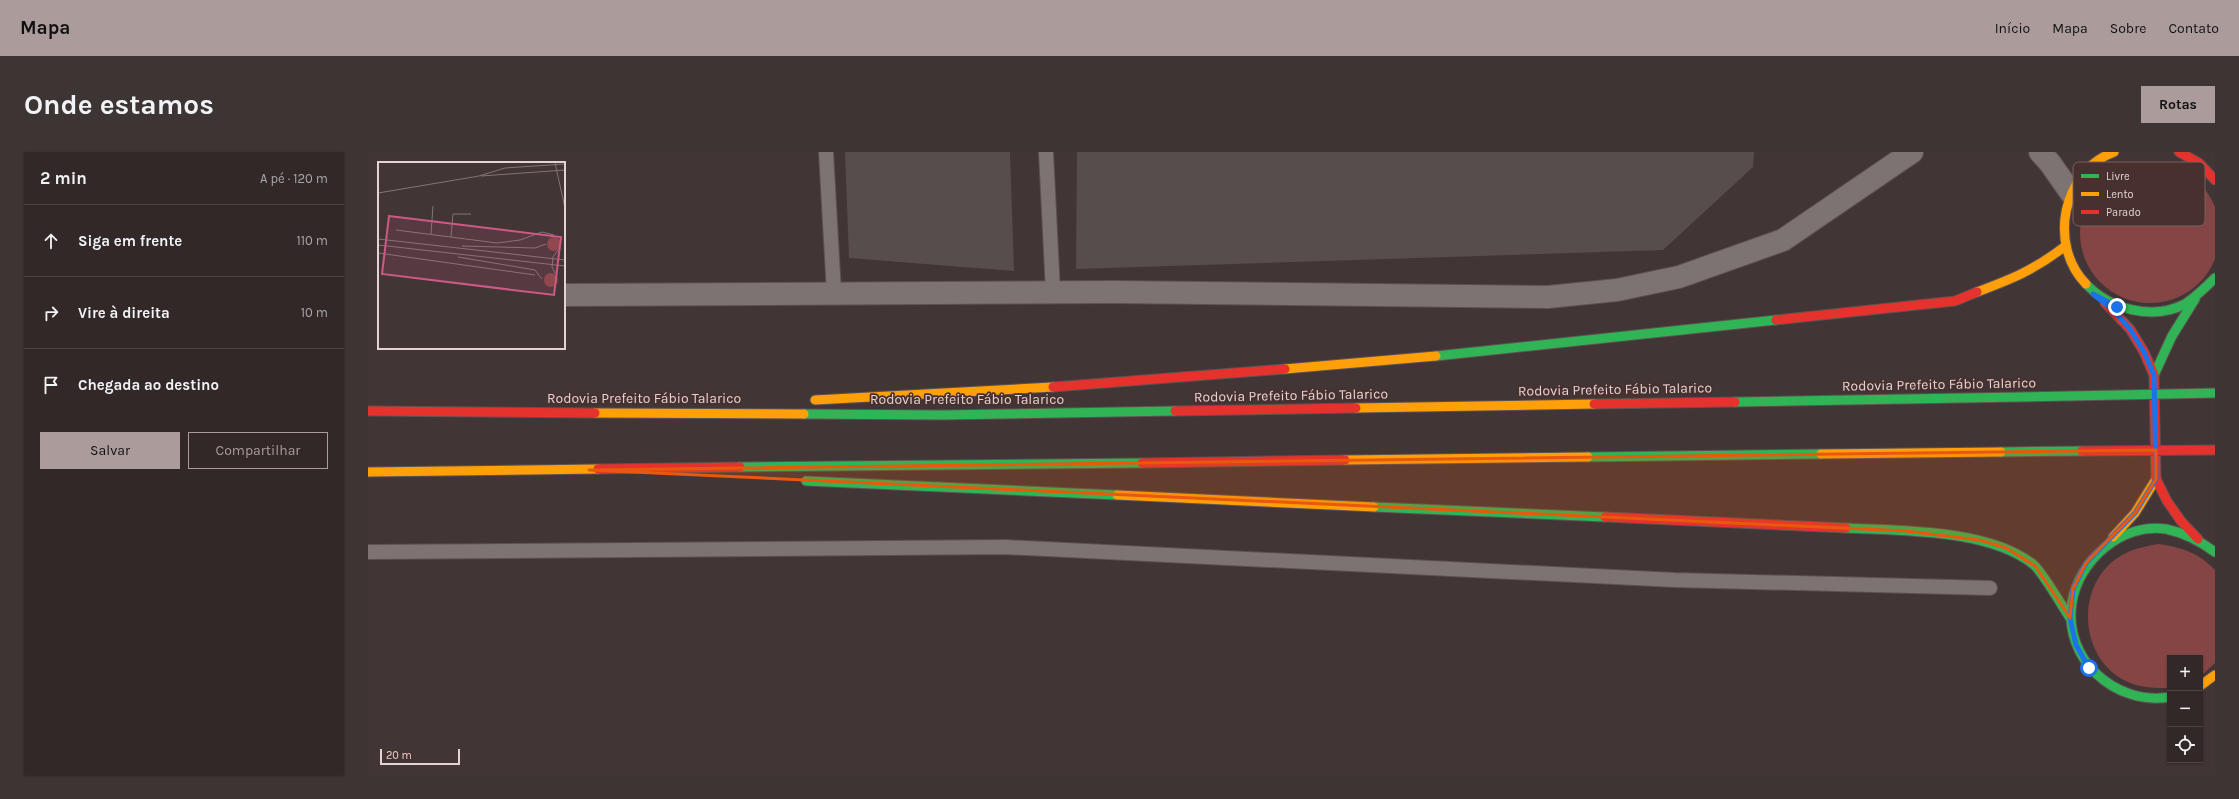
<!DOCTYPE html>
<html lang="pt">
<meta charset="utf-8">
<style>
body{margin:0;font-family:Karla,sans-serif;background:#3d3434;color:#f1f3f6}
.controls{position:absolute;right:12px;bottom:12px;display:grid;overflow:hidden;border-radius:0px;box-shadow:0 1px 3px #0004}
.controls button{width:36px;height:36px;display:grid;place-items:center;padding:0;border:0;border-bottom:1px solid #4d4445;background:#322828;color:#f1f3f6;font:20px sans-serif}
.scale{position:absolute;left:12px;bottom:10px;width:80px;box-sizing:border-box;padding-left:4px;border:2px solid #e3d3d2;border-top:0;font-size:11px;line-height:14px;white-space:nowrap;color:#e3d3d2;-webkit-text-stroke:3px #48302f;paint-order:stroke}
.stop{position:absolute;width:12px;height:12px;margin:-9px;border:3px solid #1a73e8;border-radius:50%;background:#fff}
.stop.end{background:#1a73e8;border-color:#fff;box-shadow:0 1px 4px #0008}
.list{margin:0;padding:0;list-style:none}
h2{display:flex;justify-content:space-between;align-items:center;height:52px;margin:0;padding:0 16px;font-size:17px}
h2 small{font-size:13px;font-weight:400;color:#a8a6a8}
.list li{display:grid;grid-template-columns:26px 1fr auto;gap:12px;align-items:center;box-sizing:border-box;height:72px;padding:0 16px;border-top:1px solid #4d4445}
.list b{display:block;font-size:15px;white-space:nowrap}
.list em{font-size:13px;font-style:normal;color:#a8a6a8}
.actions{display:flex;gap:8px;padding:12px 16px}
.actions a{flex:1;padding:9px 0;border:1px solid #ab9c9b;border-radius:0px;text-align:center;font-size:14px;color:#ab9c9b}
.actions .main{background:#ab9c9b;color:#111}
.icon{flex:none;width:22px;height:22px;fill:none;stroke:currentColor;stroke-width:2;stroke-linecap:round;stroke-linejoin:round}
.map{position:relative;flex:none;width:1847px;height:623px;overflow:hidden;border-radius:0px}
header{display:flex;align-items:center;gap:24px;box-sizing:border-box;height:56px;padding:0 20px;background:#ab9c9b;color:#111}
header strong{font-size:19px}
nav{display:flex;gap:22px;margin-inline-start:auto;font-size:14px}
.intro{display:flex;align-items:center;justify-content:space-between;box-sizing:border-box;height:96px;padding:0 24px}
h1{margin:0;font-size:28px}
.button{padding:10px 18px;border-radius:0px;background:#ab9c9b;color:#111;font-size:14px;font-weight:700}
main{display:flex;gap:24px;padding:0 24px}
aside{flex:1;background:#322828;border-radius:0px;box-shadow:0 1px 3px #0004}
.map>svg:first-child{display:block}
</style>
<header>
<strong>Mapa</strong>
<nav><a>Início</a><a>Mapa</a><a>Sobre</a><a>Contato</a></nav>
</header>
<div class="intro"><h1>Onde estamos</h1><a class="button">Rotas</a></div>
<main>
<aside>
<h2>2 min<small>A pé · 120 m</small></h2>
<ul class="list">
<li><svg class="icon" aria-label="ahead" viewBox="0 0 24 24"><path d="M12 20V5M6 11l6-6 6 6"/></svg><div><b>Siga em frente</b></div><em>110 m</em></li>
<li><svg class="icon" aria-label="right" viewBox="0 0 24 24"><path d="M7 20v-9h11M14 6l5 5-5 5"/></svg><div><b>Vire à direita</b></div><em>10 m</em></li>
<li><svg class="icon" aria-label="arrive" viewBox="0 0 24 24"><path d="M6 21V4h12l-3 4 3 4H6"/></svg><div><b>Chegada ao destino</b></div></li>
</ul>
<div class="actions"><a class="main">Salvar</a><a>Compartilhar</a></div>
</aside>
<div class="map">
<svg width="1847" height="623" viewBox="0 0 1847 623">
<rect width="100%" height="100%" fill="#423535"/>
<path fill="#854545" d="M1712 81a70 70 0 1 1 140 0a70 70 0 1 1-140 0Z
M 1790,392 C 1813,395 1831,401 1847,418 L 1847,511 L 1832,525 L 1832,506 L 1802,506 L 1802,536 C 1787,536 1773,536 1760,530 C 1708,507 1706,426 1758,401 C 1768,396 1779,394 1790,392 Z"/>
<path fill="#584d4d" d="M 477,0 L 642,0 L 646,119 L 481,106 Z
M 709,0 L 1386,0 L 1385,15 L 1295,98 L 708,117 Z"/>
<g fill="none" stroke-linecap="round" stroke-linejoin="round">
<defs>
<path id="lane" d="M 458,0 L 466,141
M 678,0 L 685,140
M 0,400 L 637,395 L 1307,428 L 1622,436"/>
<path id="street" d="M 1672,0 L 1682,11 L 1703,41
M 196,143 L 747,140 L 1180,145 L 1249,138 L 1311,125 L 1415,88 L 1544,0"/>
<path id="fast" d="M 1718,132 C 1742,157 1784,169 1817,152 C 1828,145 1838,135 1847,126
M 1068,204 L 1408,168
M 1786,223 L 1804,184 L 1827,147
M 1367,250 L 1702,244
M 436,262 L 575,263 L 807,259
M 1633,300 L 1714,299
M 1220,305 L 1453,302
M 372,315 L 774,311
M 438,329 L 749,343
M 1006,355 L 1237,365
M 1478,376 C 1534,379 1622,377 1666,413 C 1675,421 1694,454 1702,466
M 1802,545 C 1747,554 1695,507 1704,451 C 1710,409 1754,370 1798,377 C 1817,381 1832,389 1847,400"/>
<path id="slow" d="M 1718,132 C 1680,93 1694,19 1746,0
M 1609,140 C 1644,127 1666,118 1696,95
M 917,217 L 1068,204
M 447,248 L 685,235
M 988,256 L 1226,252
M 227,261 L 436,262
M 1453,302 L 1633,300
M 977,308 L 1220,305
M 0,320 L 230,317
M 749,343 L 1006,355
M 1745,385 L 1767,361 L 1788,327
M 1832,534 L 1847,523"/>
<path id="jam" d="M 1811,0 L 1831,11 L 1847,28
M 1737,151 L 1762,177 L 1776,200 L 1786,223 L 1788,327 L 1799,349 L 1813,369 L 1830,387
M 1408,168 L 1587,149 L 1609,140
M 685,235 L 917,217
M 1226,252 L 1367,250
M 0,259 L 227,261
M 807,259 L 988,256
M 774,311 L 977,308
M 230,317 L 372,315
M 1237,365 L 1478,376"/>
</defs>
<use href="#lane" stroke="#5d5151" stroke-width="16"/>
<use href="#street" stroke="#5d5151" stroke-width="24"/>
<use href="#fast" stroke="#5d5151" stroke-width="11"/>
<use href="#slow" stroke="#5d5151" stroke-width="11"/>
<use href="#jam" stroke="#5d5151" stroke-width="11"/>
<use href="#lane" stroke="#7e7373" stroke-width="14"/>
<use href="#street" stroke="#7e7373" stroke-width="22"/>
<use href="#fast" stroke="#30b455" stroke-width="9"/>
<use href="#slow" stroke="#ff9f0a" stroke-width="9"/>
<use href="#jam" stroke="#e5322d" stroke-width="9"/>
<defs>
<path id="fast-bridge" d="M 1702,244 L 1847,241"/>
<path id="jam-bridge" d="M 1714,299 L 1847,298"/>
</defs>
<use href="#fast-bridge" stroke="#5d5151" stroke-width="11" stroke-linecap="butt"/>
<use href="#jam-bridge" stroke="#5d5151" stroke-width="11" stroke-linecap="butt"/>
<use href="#fast-bridge" stroke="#30b455" stroke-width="9"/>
<use href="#jam-bridge" stroke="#e5322d" stroke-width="9"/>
</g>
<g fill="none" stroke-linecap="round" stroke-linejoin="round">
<path stroke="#1a73e8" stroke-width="5" d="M 1721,516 L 1708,493 L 1702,466 L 1705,437 L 1718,411 L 1767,361 L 1788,327 L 1786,223 L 1776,200 L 1762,177 L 1745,158 L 1725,142 L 1749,155"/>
</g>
<path fill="#e8590c" fill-opacity="0.2" stroke="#e8590c" stroke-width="3" stroke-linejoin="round" d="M 1788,298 L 1788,327 L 1767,361 L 1718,411 L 1705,437 L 1702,466 L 1667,414 L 1638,396 L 1611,388 L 1537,379 L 221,318 Z"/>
<g text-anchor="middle" stroke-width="3.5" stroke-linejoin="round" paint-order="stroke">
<g font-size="14" fill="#e3d3d2" stroke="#48302f">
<text transform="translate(1571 232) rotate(-1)" y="5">Rodovia Prefeito Fábio Talarico</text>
<text transform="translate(1247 237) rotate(-1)" y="5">Rodovia Prefeito Fábio Talarico</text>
<text transform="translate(923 243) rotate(-1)" y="5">Rodovia Prefeito Fábio Talarico</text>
<text x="276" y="251">Rodovia Prefeito Fábio Talarico</text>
<text x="599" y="252">Rodovia Prefeito Fábio Talarico</text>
</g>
</g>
<g transform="translate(10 10)">
<rect width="187" height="187" fill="#423535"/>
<path d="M169 82a7 7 0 1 1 14 0a7 7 0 1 1-14 0ZM166 118a7 7 0 1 1 14 0a7 7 0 1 1-14 0Z" fill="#854545"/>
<path fill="none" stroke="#827474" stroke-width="1" d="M 177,1 L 187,46M 103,14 L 187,8M 0,31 L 101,14 L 127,6 L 187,2M 18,68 L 119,81 L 142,78 L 164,70 L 176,73M 53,72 L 55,44M 73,75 L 75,52 L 93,52M 0,77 L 187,98M 0,83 L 187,104M 84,84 L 157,86 L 168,82M 0,91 L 157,113M 80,95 L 157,108 L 164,117M 177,111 L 174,105 L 175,95 L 180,88"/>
<path fill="#ce5985" fill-opacity="0.15" stroke="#ce5985" stroke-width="2" d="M 11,54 L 183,75 L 176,133 L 4,112 Z"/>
<rect width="187" height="187" fill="none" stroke="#e3d3d2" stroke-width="2"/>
</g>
<rect x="1705" y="10" width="132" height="64" rx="6" fill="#48302f" stroke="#766160" stroke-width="1"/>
<rect x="1713" y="22" width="18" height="4" fill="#30b455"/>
<rect x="1713" y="40" width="18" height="4" fill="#ff9f0a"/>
<rect x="1713" y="58" width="18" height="4" fill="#e5322d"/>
<g font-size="11" fill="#e3d3d2">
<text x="1738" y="28">Livre</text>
<text x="1738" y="46">Lento</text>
<text x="1738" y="64">Parado</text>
</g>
</svg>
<div class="controls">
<button>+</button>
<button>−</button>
<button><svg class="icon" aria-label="locate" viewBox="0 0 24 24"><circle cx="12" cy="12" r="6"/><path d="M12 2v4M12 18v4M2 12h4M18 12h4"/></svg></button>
</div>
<div class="scale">20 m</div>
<div class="stop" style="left:1721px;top:516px"></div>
<div class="stop end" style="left:1749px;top:155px"></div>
</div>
</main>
